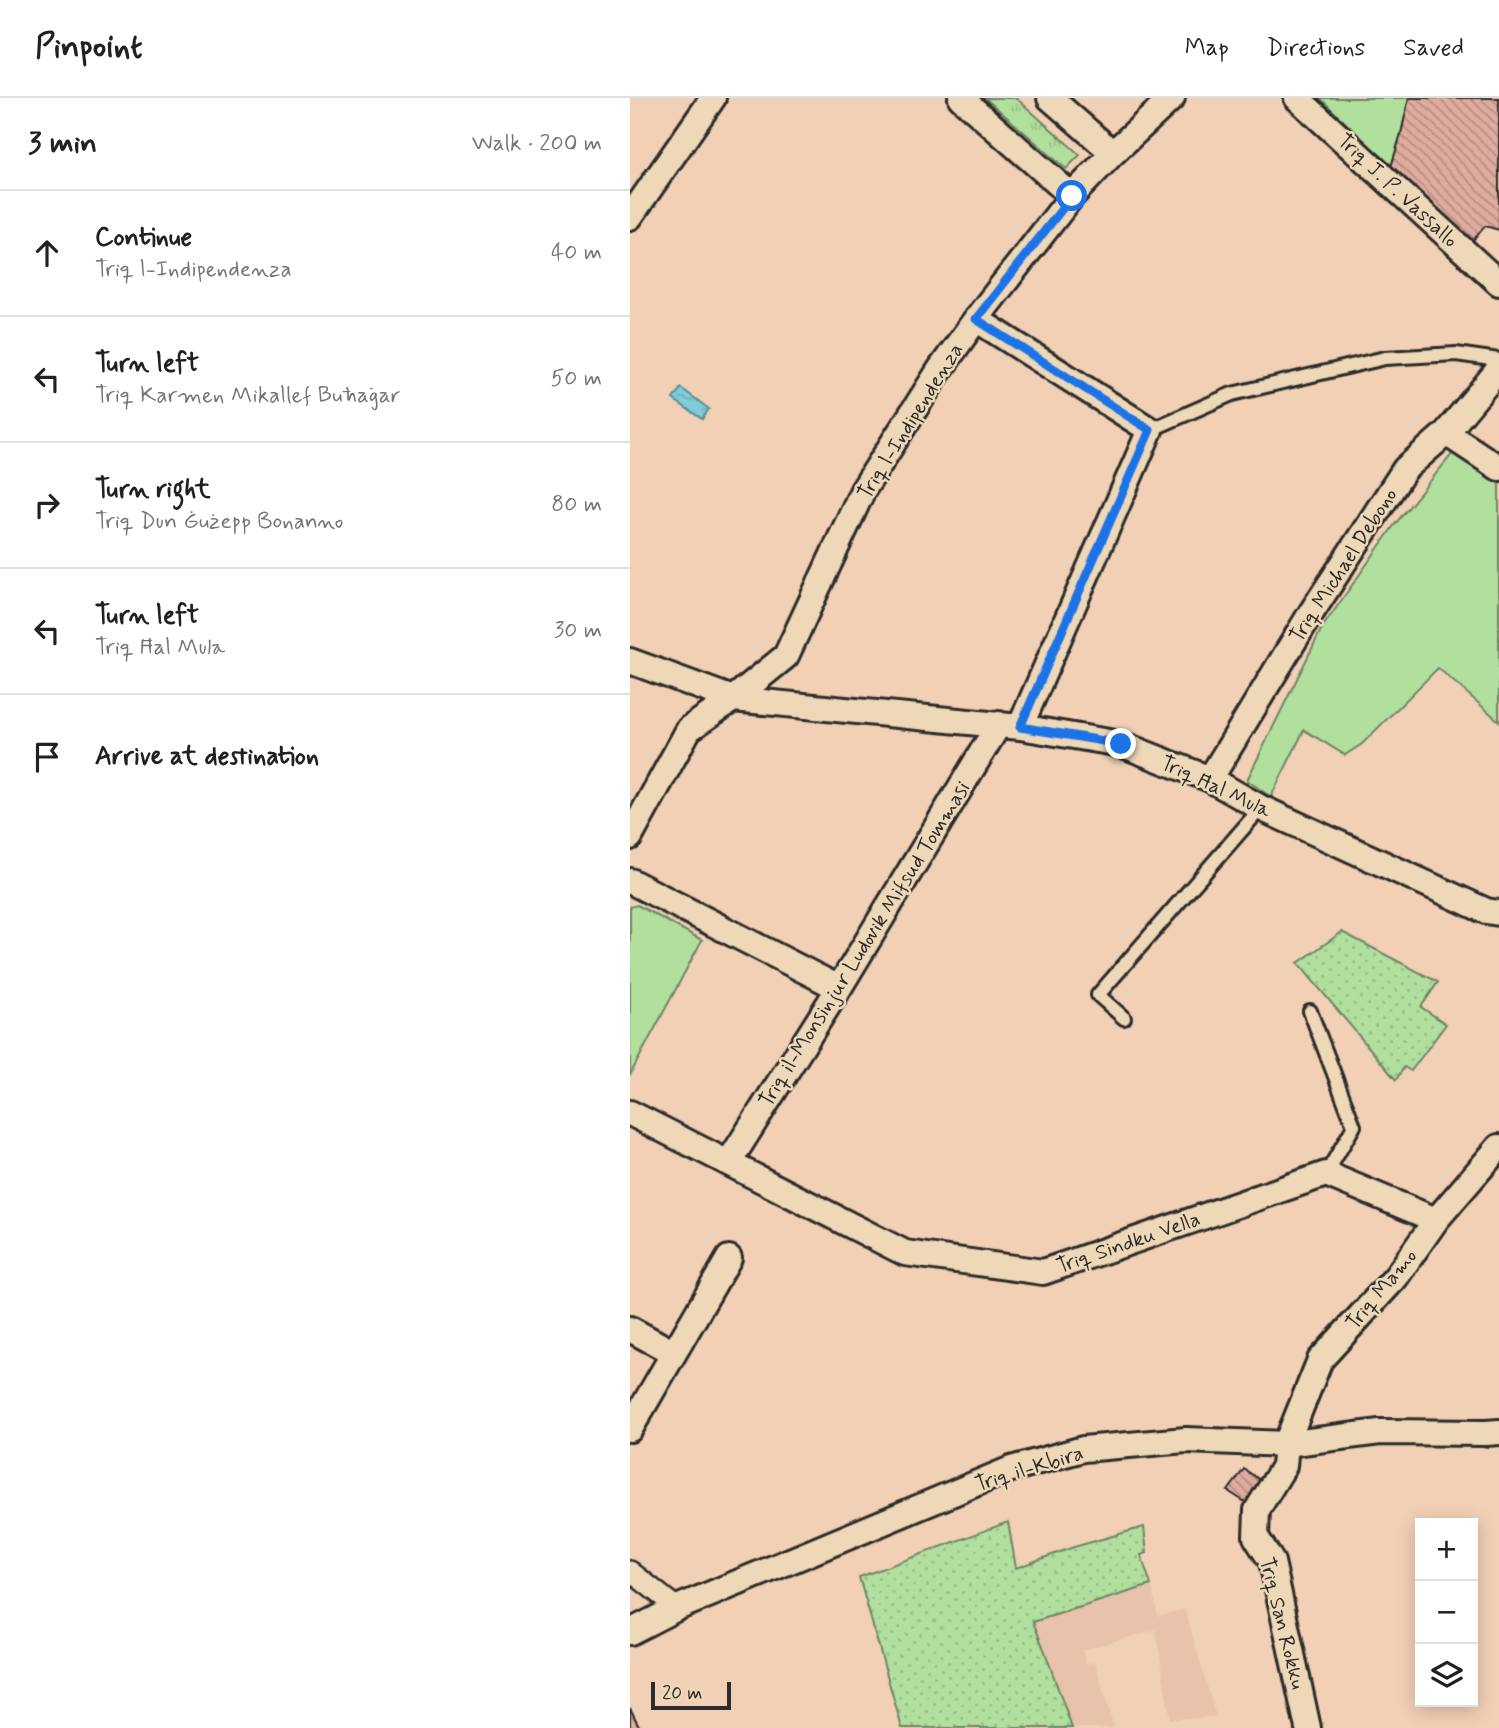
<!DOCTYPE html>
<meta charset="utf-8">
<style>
body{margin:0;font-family:Mynerve,sans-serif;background:#f6f6f6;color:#202124}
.controls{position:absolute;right:21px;bottom:21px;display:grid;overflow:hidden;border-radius:0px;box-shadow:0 4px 18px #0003}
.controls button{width:63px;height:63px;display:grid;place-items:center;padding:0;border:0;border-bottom:2px solid #e0e0e0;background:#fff;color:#202124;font:35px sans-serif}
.scale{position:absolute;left:21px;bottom:18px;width:80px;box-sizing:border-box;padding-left:7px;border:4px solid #2b2b2b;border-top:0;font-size:19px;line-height:24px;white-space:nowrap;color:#2b2b2b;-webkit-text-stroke:5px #efd8b8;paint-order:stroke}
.stop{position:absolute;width:21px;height:21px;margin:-16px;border:5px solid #1a73e8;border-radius:50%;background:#fff}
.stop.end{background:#1a73e8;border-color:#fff;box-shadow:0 2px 7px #0008}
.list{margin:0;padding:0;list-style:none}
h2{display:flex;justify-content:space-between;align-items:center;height:91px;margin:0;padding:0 28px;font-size:30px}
h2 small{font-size:23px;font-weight:400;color:#757577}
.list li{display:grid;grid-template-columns:46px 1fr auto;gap:21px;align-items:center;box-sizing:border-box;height:126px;padding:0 28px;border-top:2px solid #e0e0e0}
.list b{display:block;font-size:26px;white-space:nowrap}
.list p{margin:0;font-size:23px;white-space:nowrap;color:#757577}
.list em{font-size:23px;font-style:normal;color:#757577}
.icon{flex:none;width:38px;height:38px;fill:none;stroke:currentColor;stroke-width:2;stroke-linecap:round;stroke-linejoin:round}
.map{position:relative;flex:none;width:869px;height:1630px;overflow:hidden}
header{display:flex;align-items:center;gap:42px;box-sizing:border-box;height:98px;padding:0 35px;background:#fff;border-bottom:2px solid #e0e0e0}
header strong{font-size:33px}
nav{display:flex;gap:38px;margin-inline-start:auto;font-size:24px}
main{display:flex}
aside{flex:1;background:#fff}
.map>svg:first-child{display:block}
</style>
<header>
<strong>Pinpoint</strong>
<nav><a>Map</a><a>Directions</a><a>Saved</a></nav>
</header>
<main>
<aside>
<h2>3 min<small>Walk · 200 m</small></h2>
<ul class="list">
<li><svg class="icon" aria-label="ahead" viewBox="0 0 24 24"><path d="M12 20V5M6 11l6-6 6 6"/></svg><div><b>Continue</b><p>Triq l-Indipendenza</p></div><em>40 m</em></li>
<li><svg class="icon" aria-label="left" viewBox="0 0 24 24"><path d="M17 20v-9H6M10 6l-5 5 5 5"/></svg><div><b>Turn left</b><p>Triq Karmen Mikallef Buħaġar</p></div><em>50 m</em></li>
<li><svg class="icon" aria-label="right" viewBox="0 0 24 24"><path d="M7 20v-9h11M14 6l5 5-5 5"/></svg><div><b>Turn right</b><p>Triq Dun Ġużepp Bonanno</p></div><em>80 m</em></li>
<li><svg class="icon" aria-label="left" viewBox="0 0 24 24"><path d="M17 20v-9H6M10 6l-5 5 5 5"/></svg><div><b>Turn left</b><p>Triq Ħal Mula</p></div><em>30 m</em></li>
<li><svg class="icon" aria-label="arrive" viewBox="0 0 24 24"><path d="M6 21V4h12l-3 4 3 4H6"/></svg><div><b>Arrive at destination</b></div></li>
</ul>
</aside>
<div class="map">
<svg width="869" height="1630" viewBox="0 0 869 1630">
<defs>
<pattern id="park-tufts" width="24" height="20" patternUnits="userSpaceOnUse" patternTransform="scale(1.75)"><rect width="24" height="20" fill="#b0df9e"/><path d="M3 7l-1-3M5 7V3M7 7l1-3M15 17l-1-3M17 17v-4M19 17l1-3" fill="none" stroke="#98c088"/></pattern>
<pattern id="garden-dots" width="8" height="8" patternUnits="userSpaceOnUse" patternTransform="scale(1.75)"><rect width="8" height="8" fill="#b0df9e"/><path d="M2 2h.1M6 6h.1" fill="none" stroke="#98c088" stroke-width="1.8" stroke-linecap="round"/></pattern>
<pattern id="water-ripples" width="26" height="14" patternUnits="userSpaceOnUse" patternTransform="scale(1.75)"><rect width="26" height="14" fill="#7ecdd9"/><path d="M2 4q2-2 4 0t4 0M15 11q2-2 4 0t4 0" fill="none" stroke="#6db0ba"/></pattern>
<pattern id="building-back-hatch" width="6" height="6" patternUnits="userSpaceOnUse" patternTransform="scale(1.75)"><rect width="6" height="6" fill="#dfac9e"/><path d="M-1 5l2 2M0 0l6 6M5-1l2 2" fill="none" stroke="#b58c81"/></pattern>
</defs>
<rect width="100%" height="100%" fill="#f1d0b5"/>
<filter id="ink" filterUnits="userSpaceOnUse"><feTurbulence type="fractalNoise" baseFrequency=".0143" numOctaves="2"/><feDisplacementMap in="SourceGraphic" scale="14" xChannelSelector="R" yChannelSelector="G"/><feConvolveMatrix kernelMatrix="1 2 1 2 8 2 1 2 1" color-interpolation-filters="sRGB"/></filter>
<g filter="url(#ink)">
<path fill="#e8c2ab" d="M 521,1487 L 528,1518 L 555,1511 L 586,1619 L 540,1621 L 526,1532 L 452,1552 L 456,1566 L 465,1564 L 484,1630 L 442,1630 L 403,1524 Z"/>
<path fill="#b0df9e" stroke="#6e8564" stroke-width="2" d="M 690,0 L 779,0 L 771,36 L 761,69 Z
M 827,350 L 869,377 L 869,623 L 808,570 L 732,646 L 715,657 L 674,632 L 641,699 L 617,682 L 692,530 L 765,426 Z
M 7,807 L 72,842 L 0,977 L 0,809 Z"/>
<path fill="url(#park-tufts)" stroke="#6e8564" stroke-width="2" d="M 355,0 L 386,0 L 450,57 L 436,71 Z"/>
<path fill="url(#garden-dots)" stroke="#6e8564" stroke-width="2" d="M 712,834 L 808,884 L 791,909 L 816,926 L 781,973 L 774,969 L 766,982 L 668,865 Z
M 378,1424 L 386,1470 L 444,1449 L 514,1429 L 517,1455 L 511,1457 L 521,1487 L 403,1524 L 414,1551 L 442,1630 L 272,1630 L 229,1479 Z"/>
<path fill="url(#water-ripples)" stroke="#5d8c93" stroke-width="2" d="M 51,290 L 79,311 L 72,321 L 43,301 Z"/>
<path fill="url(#building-back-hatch)" stroke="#2b2b2b" stroke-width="2" d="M 779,0 L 869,0 L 869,132 L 855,128 L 839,147 L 761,69 L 771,36 Z
M 614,1371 L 633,1384 L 618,1406 L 598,1393 Z
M 0,1610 L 10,1630 L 0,1630 Z"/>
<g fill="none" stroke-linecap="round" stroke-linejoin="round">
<defs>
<path id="service" d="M 520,332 L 602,296 L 755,260 L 826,256 L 869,262
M 680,913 L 724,1028 L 696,1076
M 494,920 L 468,897 L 631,710"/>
<path id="pedestrian" d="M 0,1473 L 47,1510"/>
<path id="minor" d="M 331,0 L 442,98
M 420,0 L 483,55
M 667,0 L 869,185
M 0,119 L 83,0
M 346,221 L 520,332 L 390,629
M 816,335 L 869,370
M 0,563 L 103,601 L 390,629 L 491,646 L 580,681 L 631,710 L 856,813 L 869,815
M 580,681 L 681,515 L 775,371 L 816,335 L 869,271
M 0,739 L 59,631 L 103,601 L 156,558 L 233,392 L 309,273 L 346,221 L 442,98 L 483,55 L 542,0
M 0,783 L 209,890
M 0,1015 L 275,1155 L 413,1174 L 696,1076 L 806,1122
M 99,1064 L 209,890 L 369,626
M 0,1231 L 44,1255
M 0,1331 L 99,1160
M 0,1534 L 47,1510 L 381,1371 L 453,1351 L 556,1342 L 656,1346 L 750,1334 L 856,1335 L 869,1334
M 678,1630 L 642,1464 L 626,1439 L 627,1412 L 654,1368 L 656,1346 L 690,1262 L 766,1179 L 806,1122 L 869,1049"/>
</defs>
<use href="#service" stroke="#2b2b2b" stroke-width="18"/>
<use href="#pedestrian" stroke="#2b2b2b" stroke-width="24"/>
<use href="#minor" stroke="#2b2b2b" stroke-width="30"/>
<use href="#service" stroke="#efd8b8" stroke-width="12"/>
<use href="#pedestrian" stroke="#efd8b8" stroke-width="19"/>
<use href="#minor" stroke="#efd8b8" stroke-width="24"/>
</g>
</g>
<g fill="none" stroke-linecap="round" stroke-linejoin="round" filter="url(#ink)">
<path stroke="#1a73e8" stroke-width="9" d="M 442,98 L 346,221 L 520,332 L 390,629 L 491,646"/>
</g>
<g text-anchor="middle" stroke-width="5" stroke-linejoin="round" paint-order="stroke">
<g font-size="21" fill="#2b2b2b" stroke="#efd8b8">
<text transform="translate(768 92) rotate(43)" y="7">Triq J. P. Vassallo</text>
<text transform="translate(280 323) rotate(-58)" y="7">Triq l-Indipendenza</text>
<text transform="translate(713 467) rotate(-57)" y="7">Triq Michael Debono</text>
<text transform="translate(586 688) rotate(25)" y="7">Triq Ħal Mula</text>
<text transform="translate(234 846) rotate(-58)" y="7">Triq il-Monsinjur Ludovik Mifsud Tommasi</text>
<text transform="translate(498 1144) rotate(-19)" y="7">Triq Sindku Vella</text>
<text transform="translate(751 1191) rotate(-50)" y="7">Triq Mamo</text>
<text transform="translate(399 1370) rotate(-17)" y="7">Triq il-Kbira</text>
<text transform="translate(653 1525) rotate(76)" y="7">Triq San Rokku</text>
</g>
</g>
</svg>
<div class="controls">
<button>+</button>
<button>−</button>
<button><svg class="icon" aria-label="layers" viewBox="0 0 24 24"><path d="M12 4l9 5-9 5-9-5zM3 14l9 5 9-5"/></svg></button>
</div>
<div class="scale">20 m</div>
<div class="stop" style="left:442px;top:98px"></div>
<div class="stop end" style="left:491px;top:646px"></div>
</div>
</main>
